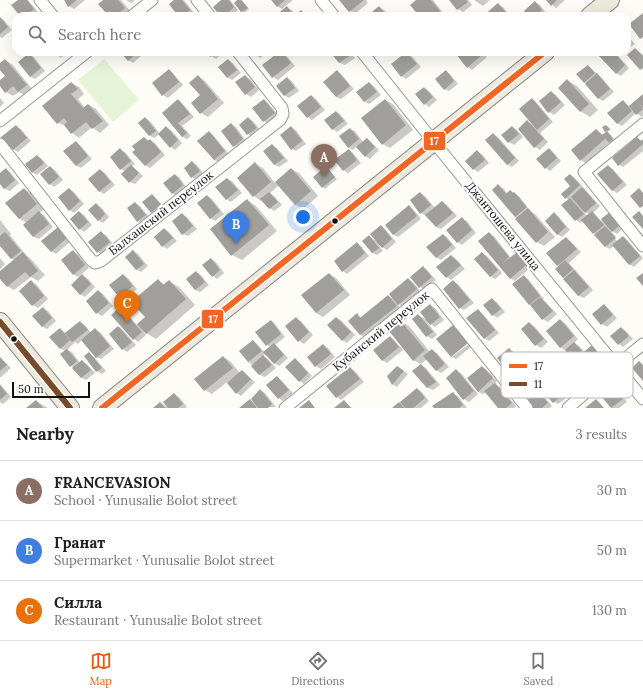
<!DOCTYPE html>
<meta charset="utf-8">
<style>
body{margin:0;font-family:Lora,serif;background:#f6f6f6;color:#202124}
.scale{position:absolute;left:12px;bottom:10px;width:78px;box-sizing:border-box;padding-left:4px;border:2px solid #111;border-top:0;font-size:11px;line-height:14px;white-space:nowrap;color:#111;-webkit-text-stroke:3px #fff;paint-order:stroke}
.you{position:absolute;left:303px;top:217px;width:14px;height:14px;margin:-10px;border:3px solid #fff;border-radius:50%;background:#1a73e8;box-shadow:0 0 0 6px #1a73e833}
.badge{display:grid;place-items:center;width:26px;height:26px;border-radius:50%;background:#ea580c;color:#fff;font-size:13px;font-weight:700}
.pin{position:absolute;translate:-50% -33px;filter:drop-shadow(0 1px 2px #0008)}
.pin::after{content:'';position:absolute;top:21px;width:14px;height:12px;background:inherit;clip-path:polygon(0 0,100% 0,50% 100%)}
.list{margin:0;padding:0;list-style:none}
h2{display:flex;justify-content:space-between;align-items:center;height:52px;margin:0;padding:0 16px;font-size:17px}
h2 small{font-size:13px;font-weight:400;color:#757577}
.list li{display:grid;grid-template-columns:26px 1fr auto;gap:12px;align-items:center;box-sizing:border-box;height:60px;padding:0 16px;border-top:1px solid #e0e0e0}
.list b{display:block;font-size:15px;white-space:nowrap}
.list p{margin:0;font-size:13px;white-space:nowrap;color:#757577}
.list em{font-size:13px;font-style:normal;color:#757577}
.icon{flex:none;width:22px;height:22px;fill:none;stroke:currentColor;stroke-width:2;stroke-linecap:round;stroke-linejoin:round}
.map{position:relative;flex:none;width:643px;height:408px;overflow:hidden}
.search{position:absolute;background:#fff;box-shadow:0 4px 16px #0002;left:12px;right:12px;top:12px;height:44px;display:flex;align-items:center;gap:10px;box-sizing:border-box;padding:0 14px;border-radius:12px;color:#757577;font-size:15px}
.sheet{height:232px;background:#fff}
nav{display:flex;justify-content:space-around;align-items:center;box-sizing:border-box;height:56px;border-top:1px solid #e0e0e0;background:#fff;font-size:11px;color:#757577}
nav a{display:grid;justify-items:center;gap:2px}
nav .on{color:#ea580c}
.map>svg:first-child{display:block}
</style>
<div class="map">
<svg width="643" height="408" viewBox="0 0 643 408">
<rect width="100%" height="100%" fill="#fdfcf7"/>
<path fill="#e7f3d7" d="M 104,59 L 139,100 L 113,122 L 78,80 Z"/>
<path fill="#0003" fill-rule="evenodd" d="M 19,0 L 28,0 L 38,12 L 34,16 L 21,16 Z
M 65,0 L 85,0 L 74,9 L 69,6 Z
M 104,0 L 121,0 L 131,12 L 127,16 L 112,16 L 107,13 Z
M 126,0 L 135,0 L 131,3 Z
M 175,0 L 184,0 L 194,13 L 191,16 L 179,16 Z
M 223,0 L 230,0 L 238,10 L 231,16 L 221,16 Z
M 239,0 L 242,0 L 249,9 L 244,13 L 242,12 L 235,3 Z
M 272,0 L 293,0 L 282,9 L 277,6 Z
M 342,0 L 366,0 L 368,3 L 355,14 L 350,11 L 341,1 Z
M 418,0 L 433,0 L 444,14 L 441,16 L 421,16 Z
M 450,0 L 468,0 L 472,5 L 463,12 L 458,9 Z
M 474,0 L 490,0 L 483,6 Z
M 547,0 L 565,0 L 556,8 Z
M 535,2 L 540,5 L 546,13 L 542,16 L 529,16 Z
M 498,5 L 503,7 L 510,16 L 485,16 Z
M 379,7 L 384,10 L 389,16 L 368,16 Z
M 287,8 L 292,10 L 295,16 L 301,11 L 306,16 L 277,16 Z
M 85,13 L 89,16 L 81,16 Z
M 0,18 L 3,19 L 12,30 L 2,38 L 0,37 Z
M 627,35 L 635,44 L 627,50 Z
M 635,49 L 643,55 L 643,70 L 641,69 Z
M 53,52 L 67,52 L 61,58 Z
M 121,52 L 146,52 L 133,63 L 128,60 Z
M 157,52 L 165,52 L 161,55 Z
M 208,52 L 224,52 L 216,59 L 211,56 Z
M 252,52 L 268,52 L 260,58 Z
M 281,52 L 286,55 L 295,66 L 278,80 L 273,77 Z
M 332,52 L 350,52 L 355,58 L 345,65 L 340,63 Z
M 380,52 L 388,52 L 385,55 Z
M 457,52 L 483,52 L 487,57 L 472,70 L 468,67 Z
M 602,52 L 615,52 L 629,68 L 621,76 L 616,73 Z
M 406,53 L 411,55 L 421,67 L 406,79 L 402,76 Z
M 29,54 L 34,57 L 45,71 L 35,79 L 31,77 L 19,62 Z
M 5,60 L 12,64 L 33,90 L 26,96 L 19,92 L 13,96 L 6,92 L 0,85 L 0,82 L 7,76 L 0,68 L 0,64 Z
M 228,60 L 233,63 L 241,73 L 232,80 L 227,77 Z
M 588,66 L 601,77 L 614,92 L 603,101 L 598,98 L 584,82 Z
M 169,70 L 173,73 L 183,85 L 168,98 L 163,95 L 153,83 Z
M 337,71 L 341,74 L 354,89 L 341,99 L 336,97 Z
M 446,72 L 450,74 L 458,84 L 449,91 L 444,89 Z
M 198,76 L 205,81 L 224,103 L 208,117 L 201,113 L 202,95 Z
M 245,76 L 250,79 L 259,90 L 251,97 L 246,94 Z
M 287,78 L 292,81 L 299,91 L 289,98 L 285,96 L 277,86 Z
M 568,81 L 577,86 L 598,110 L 590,117 L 580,111 Z
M 72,83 L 79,87 L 84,94 L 78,99 L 85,108 L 89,105 L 96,109 L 109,125 L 100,133 L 92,127 L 79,138 L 72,133 L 66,126 L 58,123 Z
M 369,83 L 374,86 L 381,95 L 369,104 L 364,101 Z
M 424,88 L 429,91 L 437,100 L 429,107 L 425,104 Z
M 551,92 L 556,95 L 565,105 L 554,115 L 549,112 Z
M 643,95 L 643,116 L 642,117 L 636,113 L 622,126 L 617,123 L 623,101 L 629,106 Z
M 312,96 L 316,99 L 325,110 L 312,120 L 308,117 L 299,106 Z
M 0,98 L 4,103 L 0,107 Z
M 532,99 L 536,102 L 553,122 L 540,133 L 548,142 L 540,150 L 535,147 L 527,122 L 534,125 Z
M 178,100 L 182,103 L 194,117 L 182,126 L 191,136 L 187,139 L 182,137 L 163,113 Z
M 264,100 L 268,103 L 279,116 L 268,124 L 264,121 Z
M 385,100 L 393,104 L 413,130 L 390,148 L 383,144 Z
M 336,112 L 340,114 L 348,124 L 337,132 L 333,129 Z
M 145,118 L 150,121 L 160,134 L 166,128 L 171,130 L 182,143 L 175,150 L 171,147 L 160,134 L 154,138 L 150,136 Z
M 248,118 L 253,121 L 261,131 L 253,137 L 248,134 L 240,125 Z
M 231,124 L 236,127 L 247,142 L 238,148 L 234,146 Z
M 16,126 L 21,129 L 31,141 L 18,152 L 13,149 Z
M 606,126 L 611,130 L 607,132 L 611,135 L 617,142 L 614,145 L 610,142 L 586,163 L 581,160 L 597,130 L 603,135 L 607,132 L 606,131 Z
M 512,127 L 517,130 L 523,137 L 514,145 L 509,142 L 503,135 Z
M 291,128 L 296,130 L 306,144 L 296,151 L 292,149 Z
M 350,129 L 355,131 L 363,142 L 367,139 L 371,142 L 379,150 L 370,159 L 365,156 L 357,146 L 353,150 L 348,147 Z
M 209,132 L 213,135 L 229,154 L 219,162 L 214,160 Z
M 493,134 L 498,137 L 519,161 L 512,167 L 507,164 Z
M 144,138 L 155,143 L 165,155 L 150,168 L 145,165 Z
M 637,138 L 642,141 L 643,140 L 643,151 L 623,167 L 619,165 Z
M 76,142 L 80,145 L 92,159 L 81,168 L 77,166 L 65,151 Z
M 272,145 L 277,148 L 288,161 L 279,167 L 275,165 L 264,151 Z
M 549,149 L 553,152 L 561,161 L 550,171 L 546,168 Z
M 120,150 L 125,152 L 135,164 L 132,166 L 143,176 L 135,184 L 130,182 L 126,172 L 121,169 Z
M 349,150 L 353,153 L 361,163 L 348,173 L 344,170 Z
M 477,152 L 482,154 L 489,163 L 478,172 L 474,169 Z
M 37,156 L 41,158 L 48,166 L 37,175 L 32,172 Z
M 192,162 L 197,165 L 204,174 L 197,180 L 192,177 Z
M 255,164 L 263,168 L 275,183 L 291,169 L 299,173 L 318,196 L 303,209 L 296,205 L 279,185 L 270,193 L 274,196 L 282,205 L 274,211 L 270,208 L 262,199 L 261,201 L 254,196 Z
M 608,166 L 613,169 L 627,185 L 617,193 L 612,190 Z
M 50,167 L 55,170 L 63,180 L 54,187 L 50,184 Z
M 326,167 L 337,179 L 325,189 L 314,177 Z
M 6,170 L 10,172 L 19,183 L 10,191 L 5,189 L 0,182 L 0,174 Z
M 100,170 L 105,173 L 115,185 L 104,194 L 99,191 Z
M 175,175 L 179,177 L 187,188 L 177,196 L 172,193 Z
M 570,175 L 575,178 L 600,206 L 593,213 L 601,221 L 610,213 L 625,227 L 617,234 L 610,230 L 617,238 L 612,235 L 611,237 L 618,241 L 623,237 L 627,240 L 643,258 L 634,267 L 629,264 L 614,246 L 610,249 L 606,247 L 583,221 L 581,223 L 576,220 L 563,205 L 569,200 L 566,198 L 571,186 ZM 583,211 L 589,214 L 587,216 Z
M 227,179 L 232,181 L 242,193 L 231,202 L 226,199 Z
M 498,186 L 503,188 L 508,194 L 511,191 L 519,196 L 530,211 L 535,214 L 555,237 L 544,246 L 537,242 L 493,190 Z
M 24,189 L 31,193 L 44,209 L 39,213 L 44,215 L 53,227 L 39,239 L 34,237 L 24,225 L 27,223 L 20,219 L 7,203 Z
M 69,189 L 74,192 L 84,204 L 74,213 L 70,210 Z
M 420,193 L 425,196 L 435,208 L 443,202 L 447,205 L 457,216 L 441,229 L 436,227 L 426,216 L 421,213 Z
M 152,195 L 162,206 L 154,213 L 152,212 Z
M 207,196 L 212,199 L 224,214 L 215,221 L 210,218 Z
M 247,200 L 256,206 L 277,231 L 242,260 L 232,255 Z
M 135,203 L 140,206 L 150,218 L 143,224 L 138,221 Z
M 96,204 L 101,207 L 109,217 L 103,223 L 98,220 Z
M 409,206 L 413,209 L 421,219 L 398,237 L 394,235 L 386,225 Z
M 79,212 L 84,215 L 92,225 L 84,232 L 80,229 Z
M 554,213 L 558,216 L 570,230 L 562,237 L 557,234 Z
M 182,214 L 187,217 L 197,229 L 188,236 L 183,234 Z
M 462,219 L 467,221 L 476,233 L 462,245 L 458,242 Z
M 0,220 L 11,234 L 10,235 L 26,255 L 30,258 L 45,275 L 38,281 L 31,277 L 14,290 L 7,286 L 0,277 L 0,273 L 15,260 L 12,259 L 0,244 Z
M 381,226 L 385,229 L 396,242 L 387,250 L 379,245 L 383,251 L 377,255 L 372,253 L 369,237 L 377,241 Z
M 58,228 L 63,231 L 71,241 L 56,254 L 51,251 Z
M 164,229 L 169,232 L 177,241 L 167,249 L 163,246 Z
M 101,233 L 106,235 L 114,245 L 102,255 L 98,252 Z
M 489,233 L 494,236 L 511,258 L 516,254 L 520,257 L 530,268 L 515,281 L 510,278 L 479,242 Z
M 443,235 L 447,237 L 456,248 L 441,260 L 436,257 Z
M 566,238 L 570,241 L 581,252 L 569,263 L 593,290 L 584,298 L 579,296 L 556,269 L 560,266 L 558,265 Z
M 357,244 L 361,246 L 369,256 L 347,274 L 343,271 Z
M 133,251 L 138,254 L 148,266 L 141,272 L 136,269 Z
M 73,252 L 78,254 L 89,268 L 78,277 L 73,274 Z
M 483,254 L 487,256 L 502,273 L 495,279 L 490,276 Z
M 451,256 L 456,259 L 465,269 L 451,280 L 447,277 L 438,268 Z
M 0,258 L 5,264 L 0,269 Z
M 211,259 L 216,262 L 224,273 L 217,279 L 213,276 Z
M 423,267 L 427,270 L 436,280 L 424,289 L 420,287 Z
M 196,272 L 201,275 L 209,285 L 200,292 L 195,290 L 187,280 Z
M 329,274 L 336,278 L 350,295 L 323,317 L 316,313 Z
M 123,275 L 128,278 L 137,289 L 124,299 L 120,296 Z
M 83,276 L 87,278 L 95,287 L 85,297 L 80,294 Z
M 524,277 L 528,279 L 544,299 L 543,299 L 557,314 L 548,322 L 543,319 L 530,304 Z
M 408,279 L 413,282 L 421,292 L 403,307 L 397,303 L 401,309 L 368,339 L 361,335 L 349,321 L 357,315 L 362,318 L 388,296 L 394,299 Z
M 158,280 L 165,285 L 169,281 L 179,287 L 195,305 L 156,339 L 143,331 L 146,335 L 138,342 L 134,339 L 120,308 L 125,311 L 137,325 L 146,317 Z
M 453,281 L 458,284 L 474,303 L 464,310 L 460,308 Z
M 31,282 L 36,284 L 48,299 L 38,308 L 33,305 Z
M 99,291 L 103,294 L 113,306 L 102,316 L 97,313 Z
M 492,300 L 497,302 L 505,312 L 497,318 L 493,315 Z
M 430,305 L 435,308 L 444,320 L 435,327 L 427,322 L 437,335 L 432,339 L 427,336 L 413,319 L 418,315 L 427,320 Z
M 604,305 L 608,308 L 617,318 L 607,327 L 602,324 L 593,314 Z
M 43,309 L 48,311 L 56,321 L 47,329 L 42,326 Z
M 478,310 L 482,313 L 499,333 L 489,341 L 484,338 Z
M 296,318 L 301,321 L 313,335 L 304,344 L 299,341 L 286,327 Z
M 336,318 L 341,320 L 355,335 L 347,343 L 342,340 Z
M 560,320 L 565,323 L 578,339 L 574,343 L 579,346 L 585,352 L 592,346 L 597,349 L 604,358 L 593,367 L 589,365 L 583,357 L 578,361 L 573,359 L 565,350 L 560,347 Z
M 271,321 L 275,324 L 285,337 L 275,345 L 278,347 L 288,358 L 279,366 L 274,363 L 266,354 L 263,356 L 268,359 L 276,368 L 265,377 L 260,375 L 252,366 L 253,365 L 248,362 L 253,341 L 257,344 L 264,352 L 270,347 L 267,345 Z
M 80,322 L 85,325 L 91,333 L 95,330 L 100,332 L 114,349 L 101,359 L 96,357 L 82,340 L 78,344 L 75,342 L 67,350 L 72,352 L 80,363 L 82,361 L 87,364 L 95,373 L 86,380 L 82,378 L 74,368 L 71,366 L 65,351 L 60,348 L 60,329 L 66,333 Z
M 402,322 L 409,326 L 430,352 L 432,350 L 437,353 L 449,367 L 441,373 L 436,370 L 427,359 L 421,364 L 413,360 Z
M 529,323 L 534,326 L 548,342 L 541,348 L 536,345 L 522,329 Z
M 119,327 L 123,330 L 136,345 L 127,352 L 123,349 Z
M 621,328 L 626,331 L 633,339 L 623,347 L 619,344 Z
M 390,337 L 394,340 L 403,350 L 387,363 L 382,360 Z
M 470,343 L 472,346 L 456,359 L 452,357 Z
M 323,345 L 328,348 L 335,357 L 321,369 L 316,366 L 309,357 Z
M 509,349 L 514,352 L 531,373 L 520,382 L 516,379 Z
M 89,353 L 93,356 L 106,371 L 102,374 L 97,371 Z
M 0,357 L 11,368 L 1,377 L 0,377 Z
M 223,357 L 230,361 L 240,373 L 242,371 L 255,382 L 241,396 L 237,393 L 227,382 L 212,394 L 205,390 L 196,379 Z
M 295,359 L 299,362 L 312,376 L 304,384 L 300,381 Z
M 421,365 L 426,368 L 440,385 L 433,390 L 428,388 L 414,371 Z
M 398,367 L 408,374 L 397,387 L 392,384 Z
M 482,367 L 487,370 L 497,381 L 495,384 L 500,387 L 516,406 L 514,408 L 499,408 L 486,392 L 483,394 L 478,392 Z
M 350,368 L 355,371 L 364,382 L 341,400 L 337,397 Z
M 456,371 L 461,373 L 478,394 L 469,402 L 464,399 Z
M 542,376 L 547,379 L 565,399 L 558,404 L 554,402 Z
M 277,377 L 281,380 L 293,393 L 283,401 L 279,398 Z
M 0,384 L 11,397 L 3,404 L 0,402 Z
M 613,387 L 618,390 L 627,402 L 619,408 L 612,408 L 603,396 Z
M 417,389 L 422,392 L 429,401 L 421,408 L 394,408 Z
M 260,390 L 265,393 L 276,407 L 241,408 L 250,400 L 256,404 Z
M 538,392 L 543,395 L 552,406 L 550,408 L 528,408 Z
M 453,393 L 458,396 L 467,408 L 435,408 Z
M 174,394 L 179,397 L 187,407 L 185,408 L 154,408 L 161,403 L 169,408 Z
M 36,401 L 48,408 L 29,408 Z
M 344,401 L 352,408 L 335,408 Z"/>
<path fill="#a19f9c" d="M 18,0 L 27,0 L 34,9 L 26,16 L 20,16 L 11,5 Z
M 64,0 L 77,0 L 68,7 Z
M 103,0 L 118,0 L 125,8 L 115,16 L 110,11 L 107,14 L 98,4 Z
M 174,0 L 182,0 L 190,10 L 183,16 L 178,16 L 169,4 Z
M 221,0 L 229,0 L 234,7 L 224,16 L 220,16 L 213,7 Z
M 237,0 L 241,0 L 248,8 L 241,12 L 234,3 Z
M 271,0 L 285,0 L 277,7 Z
M 339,0 L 364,0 L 349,12 Z
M 416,0 L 431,0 L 440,11 L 434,16 L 419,16 L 410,5 Z
M 449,0 L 466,0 L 468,2 L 457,10 Z
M 546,0 L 557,0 L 551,6 Z
M 535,1 L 542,10 L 535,16 L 528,16 L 524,11 Z
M 498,3 L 508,15 L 506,16 L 483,16 Z
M 287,6 L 292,13 L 291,14 L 293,16 L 275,16 Z
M 379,6 L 387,16 L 367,16 Z
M 301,10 L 306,16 L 294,16 Z
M 643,13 L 643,37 L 640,39 L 629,24 Z
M 0,17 L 8,27 L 0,34 Z
M 635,48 L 643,56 L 643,67 L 640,70 L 627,55 Z
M 120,52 L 138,52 L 128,61 Z
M 206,52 L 217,52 L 210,57 Z
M 279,52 L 282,52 L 291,63 L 272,78 L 262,65 Z
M 330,52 L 349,52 L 351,55 L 339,63 Z
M 406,52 L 417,64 L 401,77 L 391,64 Z
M 456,52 L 482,52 L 483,54 L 467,68 L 455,53 Z
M 601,52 L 614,52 L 625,65 L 616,74 L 598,55 Z
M 29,53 L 41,68 L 30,77 L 18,62 Z
M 5,59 L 27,85 L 18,92 L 13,86 L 5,93 L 0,86 L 0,80 L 5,76 L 0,70 L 0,63 Z
M 228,59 L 237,70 L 227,78 L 218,67 Z
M 588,65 L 595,73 L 584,83 L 576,74 Z
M 169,69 L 179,82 L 162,96 L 152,83 Z
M 337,70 L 350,86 L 336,97 L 323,82 Z
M 446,70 L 454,81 L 444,90 L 435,79 Z
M 597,73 L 610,89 L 598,99 L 585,84 Z
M 198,75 L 218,99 L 200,114 L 191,103 L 200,95 L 189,83 Z
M 245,75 L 255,87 L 245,95 L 235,82 Z
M 287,77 L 295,88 L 284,96 L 276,86 Z
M 567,79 L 589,104 L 580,112 L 558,88 Z
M 71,82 L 78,89 L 71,94 L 83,108 L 88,104 L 103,121 L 92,129 L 86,122 L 71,134 L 64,125 L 67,122 L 64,118 L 57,124 L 42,106 Z
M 369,82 L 377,92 L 364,102 L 356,92 Z
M 424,87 L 433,97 L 424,105 L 415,94 Z
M 551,91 L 561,102 L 548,113 L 539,101 Z
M 643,94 L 643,108 L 636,100 Z
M 311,95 L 321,107 L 307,118 L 297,106 Z
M 532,98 L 549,119 L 537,130 L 519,109 Z
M 178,99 L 190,114 L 178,123 L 187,133 L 182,137 L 162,113 Z
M 264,99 L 275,113 L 263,122 L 252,108 Z
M 385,99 L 406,125 L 382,145 L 361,118 Z
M 623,100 L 632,111 L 617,124 L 607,113 Z
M 636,100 L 643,109 L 636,115 L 629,106 Z
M 336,111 L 344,121 L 332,130 L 324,120 Z
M 145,117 L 156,131 L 149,136 L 138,123 Z
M 248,117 L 257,128 L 247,135 L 239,125 Z
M 527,120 L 544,139 L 534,148 L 518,129 Z
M 231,123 L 243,139 L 233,147 L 221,131 Z
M 16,125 L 27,138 L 13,150 L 1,137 Z
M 606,125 L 610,129 L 605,132 L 602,127 Z
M 166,126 L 178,140 L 170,148 L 158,134 Z
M 291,126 L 302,141 L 291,150 L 280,135 Z
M 512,126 L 519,134 L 508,143 L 501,135 Z
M 350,128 L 359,139 L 348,148 L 339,136 Z
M 596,129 L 602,135 L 607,131 L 613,139 L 609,143 L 603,136 L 605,139 L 580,161 L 571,150 Z
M 209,131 L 225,151 L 214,160 L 197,141 Z
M 493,133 L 515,158 L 507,165 L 485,140 Z
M 144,137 L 148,141 L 150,139 L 161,152 L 145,166 L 132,152 L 135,150 L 132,146 Z
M 637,137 L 641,141 L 643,139 L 643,144 L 618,166 L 612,158 Z
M 367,138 L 375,147 L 365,157 L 356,147 Z
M 76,141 L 88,156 L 76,166 L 63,151 Z
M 272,144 L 284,158 L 274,165 L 263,151 Z
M 120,148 L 131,161 L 120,170 L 110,157 Z
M 549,148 L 557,158 L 545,169 L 536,159 Z
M 349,149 L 357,160 L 343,171 L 334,160 Z
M 477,150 L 485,160 L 473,170 L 465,161 Z
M 37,155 L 44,163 L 32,173 L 25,164 Z
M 192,161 L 200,171 L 191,178 L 184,168 Z
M 255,162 L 271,182 L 253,197 L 237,178 Z
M 131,165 L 139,173 L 129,183 L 121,174 Z
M 608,165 L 623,182 L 612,191 L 597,174 Z
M 50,166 L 59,177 L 49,185 L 40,174 Z
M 326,166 L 335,177 L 322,188 L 313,177 Z
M 6,168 L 15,180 L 4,189 L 0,184 L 0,173 Z
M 291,168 L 311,191 L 295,205 L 275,182 Z
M 100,169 L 111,182 L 99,192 L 88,179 Z
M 175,174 L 183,185 L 172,194 L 163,183 Z
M 570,174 L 580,185 L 565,199 L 561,194 L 570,186 L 564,179 Z
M 227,178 L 238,190 L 226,200 L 215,187 Z
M 498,184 L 506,194 L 510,190 L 513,193 L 514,192 L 527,207 L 515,217 L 492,190 Z
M 582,187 L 596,203 L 585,213 L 571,197 Z
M 24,188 L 37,204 L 19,219 L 5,203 Z
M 69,188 L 80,201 L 69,211 L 58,197 Z
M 639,188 L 643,193 L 643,206 L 640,208 L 630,196 Z
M 269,192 L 278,202 L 269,209 L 260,199 Z
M 420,192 L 431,205 L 420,214 L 410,200 Z
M 152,194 L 161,204 L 151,213 L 142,202 Z
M 207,195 L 220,211 L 210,219 L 197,203 Z
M 570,198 L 584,214 L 575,221 L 561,205 Z
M 247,199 L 269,225 L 231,256 L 210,229 Z
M 442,201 L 453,213 L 436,227 L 425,215 Z
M 135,202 L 146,215 L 137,222 L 127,208 Z
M 96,203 L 105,214 L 98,221 L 88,210 Z
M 409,205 L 417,216 L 393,235 L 385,225 Z
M 528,208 L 548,232 L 536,243 L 515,219 Z
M 39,211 L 49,224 L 33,237 L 23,225 Z
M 79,211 L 88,222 L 79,230 L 70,219 Z
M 592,211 L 604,225 L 593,234 L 581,220 Z
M 639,211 L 643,216 L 643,229 L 632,217 Z
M 554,212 L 566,227 L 557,235 L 545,221 Z
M 610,212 L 621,224 L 612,232 L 601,219 Z
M 182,213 L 193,226 L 182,235 L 172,221 Z
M 462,217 L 472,230 L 457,243 L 446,230 Z
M 381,225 L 392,239 L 382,248 L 370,234 Z
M 605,226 L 616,238 L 605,247 L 594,235 Z
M 58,227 L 67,238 L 51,252 L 41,241 Z
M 164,228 L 173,238 L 162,247 L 154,237 Z
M 101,231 L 110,242 L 97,253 L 88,242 Z
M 5,232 L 21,251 L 11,259 L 0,246 L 0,236 Z
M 489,232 L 509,257 L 502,264 L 516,253 L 526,265 L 510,279 L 478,241 Z
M 443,234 L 452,245 L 436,258 L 426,247 Z
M 369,235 L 379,248 L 372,253 L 362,241 Z
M 623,236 L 640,256 L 629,265 L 612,245 Z
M 566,237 L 577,249 L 557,266 L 546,253 Z
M 357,242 L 365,253 L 342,272 L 334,261 Z
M 73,250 L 85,265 L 73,275 L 61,260 Z
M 133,250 L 144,264 L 136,270 L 125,257 Z
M 23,252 L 38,271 L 30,277 L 25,272 L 7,287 L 0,279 L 0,271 Z
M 482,252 L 498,270 L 490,277 L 474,259 Z
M 451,255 L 461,265 L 446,278 L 436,267 Z
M 211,258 L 220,270 L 212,277 L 202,265 Z
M 565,260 L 573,269 L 563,278 L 555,269 Z
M 423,266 L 432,277 L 419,288 L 410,277 Z
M 574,270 L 589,287 L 578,296 L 563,279 Z
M 196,271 L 205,282 L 195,290 L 186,279 Z
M 329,273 L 344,290 L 316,313 L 301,295 Z
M 643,273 L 643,286 L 636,278 Z
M 82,274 L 91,284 L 80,295 L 71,285 Z
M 123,274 L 133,286 L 119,297 L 109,285 Z
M 524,275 L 540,296 L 529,305 L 512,284 Z
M 408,278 L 417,289 L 398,305 L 389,294 Z
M 158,279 L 163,285 L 169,280 L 186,299 L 146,334 L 137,324 L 145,317 L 131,302 Z
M 31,280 L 44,296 L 32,306 L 19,291 Z
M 453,280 L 470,300 L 459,309 L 443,289 Z
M 98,290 L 109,303 L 96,314 L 86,301 Z
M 388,295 L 397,306 L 360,335 L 348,321 L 357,313 L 360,318 Z
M 540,297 L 553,311 L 542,320 L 530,305 Z
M 492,298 L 501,309 L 492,316 L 483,305 Z
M 430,304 L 440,317 L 430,325 L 420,312 Z
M 604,304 L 613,315 L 601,325 L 592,314 Z
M 43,307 L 52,318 L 42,327 L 32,316 Z
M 120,307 L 142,332 L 133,340 L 111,315 Z
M 478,309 L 495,330 L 484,339 L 466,318 Z
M 418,314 L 433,332 L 426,337 L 412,319 Z
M 296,317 L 309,332 L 298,342 L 285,326 Z
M 336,317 L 351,332 L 342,341 L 327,325 Z
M 560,319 L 574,336 L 560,348 L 546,331 Z
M 271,320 L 281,334 L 266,346 L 255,332 Z
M 80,321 L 88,330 L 72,342 L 65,333 Z
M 401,321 L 425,350 L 413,361 L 389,331 Z
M 529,322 L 544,339 L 535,346 L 521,329 Z
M 453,325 L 468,343 L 451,357 L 436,339 Z
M 118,326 L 132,342 L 122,350 L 109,334 Z
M 621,327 L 629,336 L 618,345 L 610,336 Z
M 60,328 L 70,340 L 60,349 L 49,337 Z
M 95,328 L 110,346 L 96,358 L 81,340 Z
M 390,336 L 399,347 L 382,361 L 373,350 Z
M 253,340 L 262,351 L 248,362 L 239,351 Z
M 574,342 L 582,351 L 573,359 L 565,350 Z
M 274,343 L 284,355 L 274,364 L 263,352 Z
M 323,344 L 331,354 L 315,367 L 307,357 Z
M 592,345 L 600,355 L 588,365 L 580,355 Z
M 509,348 L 527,370 L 515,380 L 497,358 Z
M 67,349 L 77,361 L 70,367 L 60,354 Z
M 432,349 L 445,364 L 436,371 L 423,356 Z
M 89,352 L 102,368 L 96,372 L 84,356 Z
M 263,355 L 272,365 L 259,375 L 251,366 Z
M 223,356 L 233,368 L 204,391 L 194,379 Z
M 0,357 L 7,365 L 0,371 Z
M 295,358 L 308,373 L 299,382 L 285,367 Z
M 82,360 L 91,370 L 81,378 L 72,368 Z
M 639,361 L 643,365 L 643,381 L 632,368 Z
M 421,364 L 436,382 L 427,388 L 412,371 Z
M 397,366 L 404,371 L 392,385 L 387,376 Z
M 482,366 L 493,378 L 478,392 L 467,378 Z
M 350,367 L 360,379 L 336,398 L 326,386 Z
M 456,369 L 474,391 L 463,400 L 446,378 Z
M 242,370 L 251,379 L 236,394 L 227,383 Z
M 542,375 L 561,396 L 553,403 L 533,381 Z
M 277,376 L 289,390 L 278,399 L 266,385 Z
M 495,383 L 512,403 L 506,408 L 498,408 L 484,391 Z
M 0,385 L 7,394 L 0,400 Z
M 613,386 L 623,399 L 611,408 L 601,396 Z
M 417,388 L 425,398 L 413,408 L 405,408 L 400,402 Z
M 260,389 L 272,404 L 268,408 L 258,408 L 251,399 Z
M 538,391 L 548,403 L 542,408 L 527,408 L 523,403 Z
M 453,392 L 463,405 L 459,408 L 434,408 L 432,406 Z
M 174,393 L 183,404 L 178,408 L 168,408 L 163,402 Z
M 250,399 L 257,408 L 239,408 Z
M 596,399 L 604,408 L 585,408 Z
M 36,400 L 43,408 L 26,408 Z
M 309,400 L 315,408 L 299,408 Z
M 344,400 L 351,408 L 334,408 Z
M 160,402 L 165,408 L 153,408 Z
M 399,402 L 404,408 L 392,408 Z"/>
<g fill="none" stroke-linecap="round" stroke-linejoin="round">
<defs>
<path id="minor" d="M 40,0 L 53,16
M 197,0 L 210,16
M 321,0 L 334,16
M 132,16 L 152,0
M 362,52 L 433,141 L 643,399
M 0,121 L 87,52
M 643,124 L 584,172 L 643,246
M 0,144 L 91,260 L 95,263 L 101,261 L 280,120 L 283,114 L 282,108 L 238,52
M 285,408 L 432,289 L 527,408
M 568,408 L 616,366 L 643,344"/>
<path id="primary" d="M 590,16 L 610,0
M 0,322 L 70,408
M 102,408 L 545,52"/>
</defs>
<use href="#minor" stroke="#979795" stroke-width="13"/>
<use href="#primary" stroke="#858482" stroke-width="20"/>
<use href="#minor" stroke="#fffffe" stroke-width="11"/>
<use href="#primary" stroke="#ede9dc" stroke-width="18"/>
<defs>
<path id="bus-1" d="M 102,408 L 545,52"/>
<path id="bus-2" d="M 0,322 L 70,408"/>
</defs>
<use href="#bus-1" stroke="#fff" stroke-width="9"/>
<use href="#bus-2" stroke="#fff" stroke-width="9"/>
<use href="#bus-1" stroke="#f26522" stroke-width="6"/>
<use href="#bus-2" stroke="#7a4b2a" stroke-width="6"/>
</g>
<g fill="#111" stroke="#fff" stroke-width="1.5">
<circle cx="335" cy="221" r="3.5"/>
<circle cx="14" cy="339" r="3.5"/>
</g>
<g text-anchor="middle" stroke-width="4" stroke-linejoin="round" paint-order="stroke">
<g font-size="12" fill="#111" stroke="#fff">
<text transform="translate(161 213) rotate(-38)" y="4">Балхашский переулок</text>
<text transform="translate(503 226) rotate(51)" y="4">Джантошева улица</text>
<text transform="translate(381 331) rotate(-39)" y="4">Кубанский переулок</text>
</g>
</g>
<rect x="501" y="352" width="132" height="46" rx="6" fill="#fff" stroke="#b8b8b8" stroke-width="1"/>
<rect x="509" y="364" width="18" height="4" fill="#f26522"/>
<rect x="509" y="382" width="18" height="4" fill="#7a4b2a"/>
<g font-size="11" fill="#111">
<text x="534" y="370">17</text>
<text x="534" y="388">11</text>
</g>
<g stroke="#fff" stroke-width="1.5">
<rect x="423" y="131" width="23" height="20" rx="4" fill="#f26522"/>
<rect x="201" y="309" width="23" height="20" rx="4" fill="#f26522"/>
</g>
<g font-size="11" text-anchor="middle" font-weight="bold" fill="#fff">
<text x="434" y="145">17</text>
<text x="213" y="323">17</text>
</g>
</svg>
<div class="scale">50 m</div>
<div class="you"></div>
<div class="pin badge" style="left:324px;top:177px;background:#8d6e63">A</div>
<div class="pin badge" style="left:236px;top:244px;background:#3f7fe0">B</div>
<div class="pin badge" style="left:127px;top:323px;background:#e8710a">C</div>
<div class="search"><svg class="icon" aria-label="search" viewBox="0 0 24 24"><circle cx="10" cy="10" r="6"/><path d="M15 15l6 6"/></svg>Search here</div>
</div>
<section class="sheet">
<h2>Nearby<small>3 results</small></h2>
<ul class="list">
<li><span class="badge" style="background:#8d6e63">A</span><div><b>FRANCEVASION</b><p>School · Yunusalie Bolot street</p></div><em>30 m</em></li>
<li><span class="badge" style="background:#3f7fe0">B</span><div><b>Гранат</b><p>Supermarket · Yunusalie Bolot street</p></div><em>50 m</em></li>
<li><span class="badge" style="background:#e8710a">C</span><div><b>Силла</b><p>Restaurant · Yunusalie Bolot street</p></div><em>130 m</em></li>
</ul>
</section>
<nav>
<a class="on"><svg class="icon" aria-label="map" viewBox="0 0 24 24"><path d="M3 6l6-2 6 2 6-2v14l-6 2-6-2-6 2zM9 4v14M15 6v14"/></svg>Map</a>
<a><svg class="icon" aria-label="directions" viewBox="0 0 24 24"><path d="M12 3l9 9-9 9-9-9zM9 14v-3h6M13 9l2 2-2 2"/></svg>Directions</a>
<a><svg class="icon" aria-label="saved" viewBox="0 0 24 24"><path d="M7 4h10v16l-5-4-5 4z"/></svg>Saved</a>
</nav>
